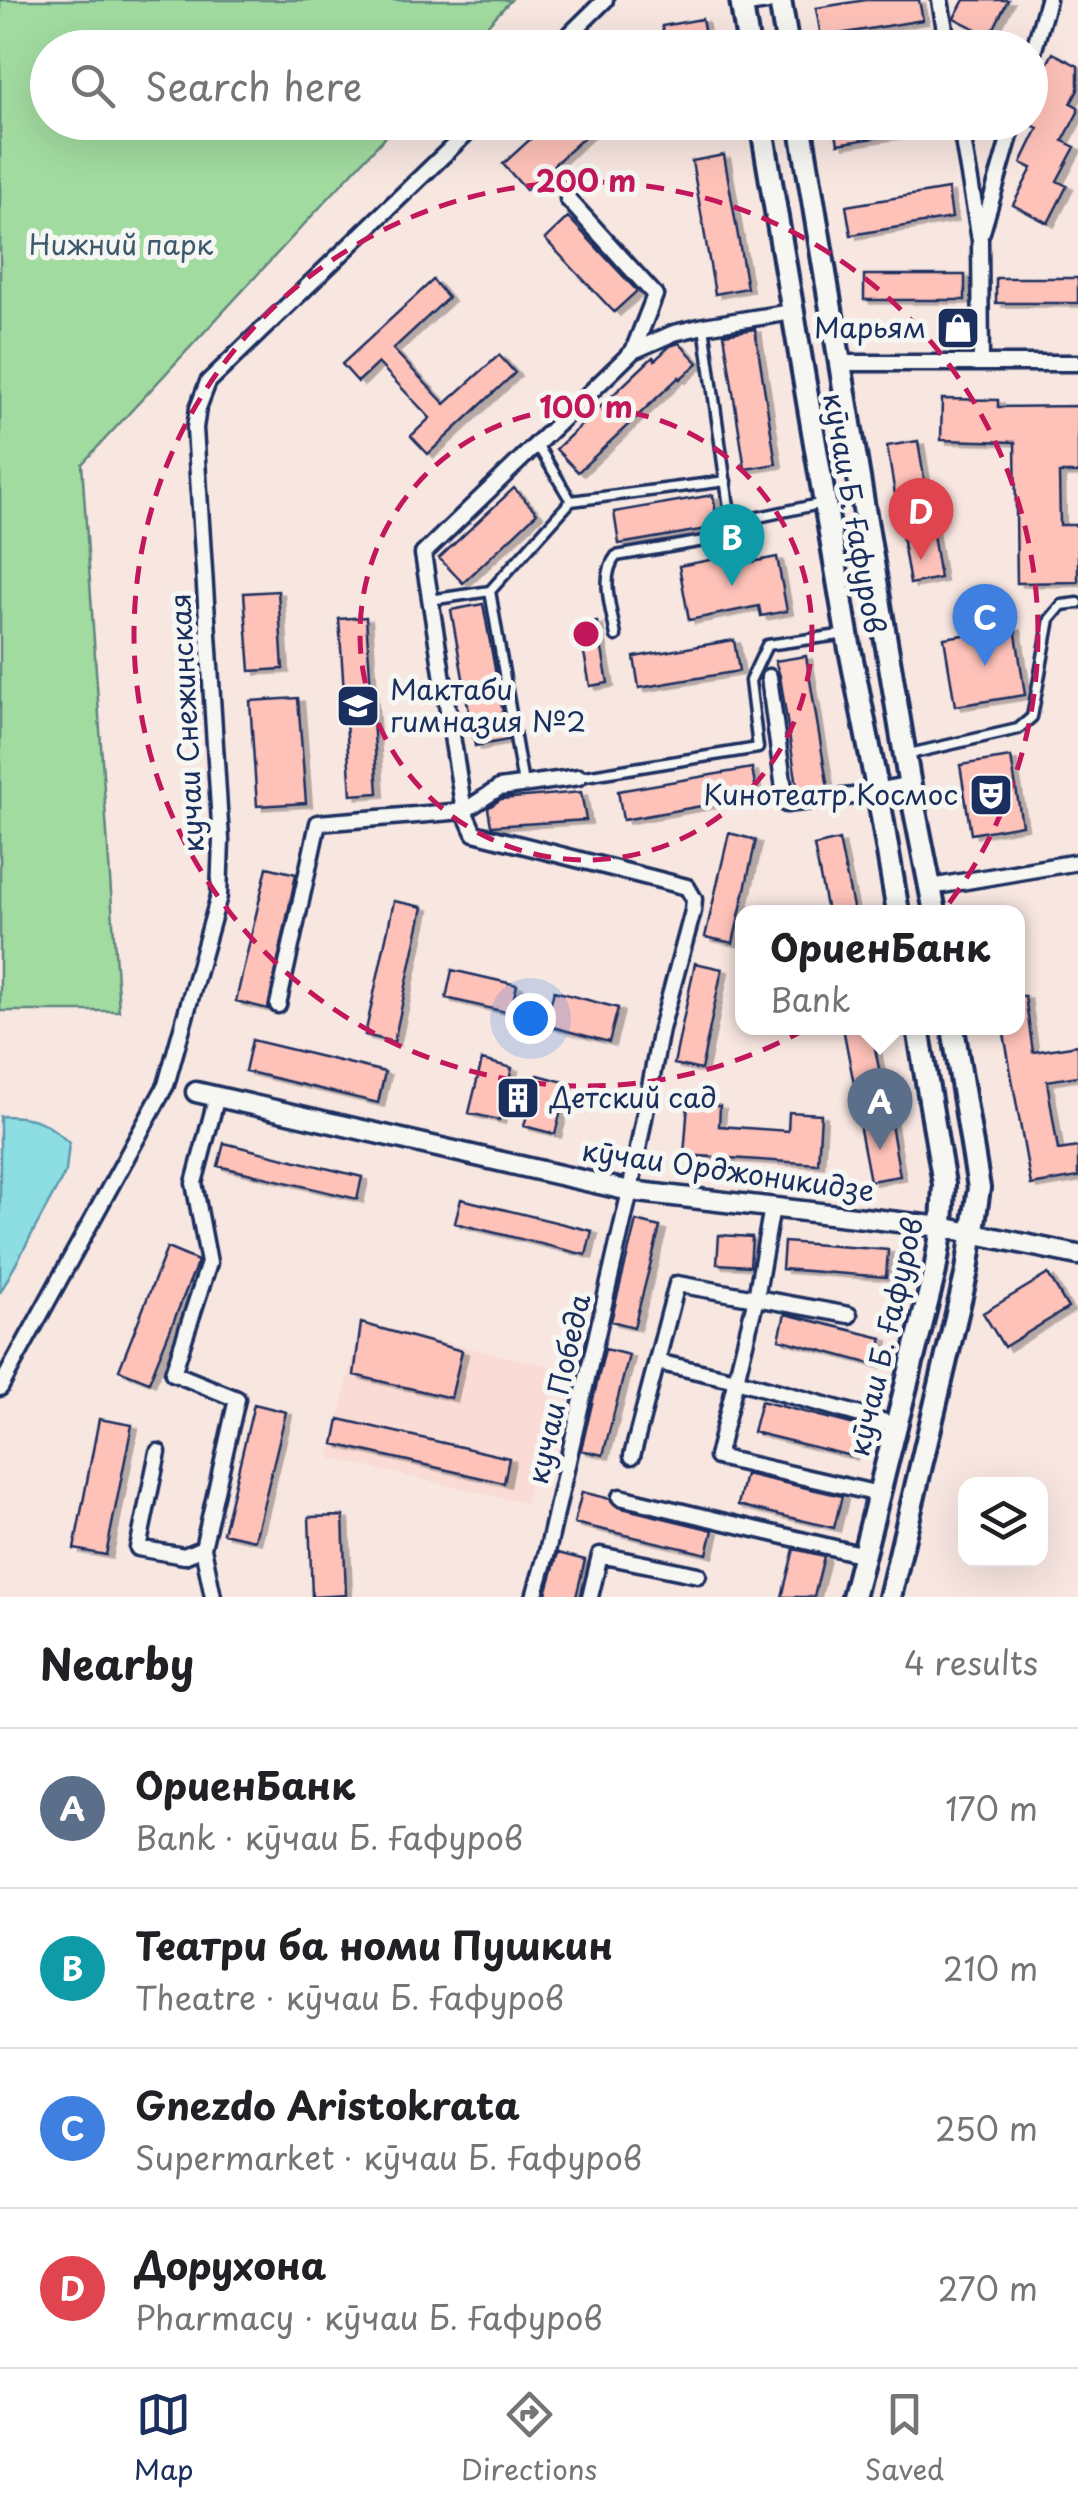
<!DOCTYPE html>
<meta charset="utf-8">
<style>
body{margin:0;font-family:"Playpen Sans",sans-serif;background:#f6f6f6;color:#202124}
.controls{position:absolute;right:30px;bottom:30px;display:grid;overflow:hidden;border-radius:20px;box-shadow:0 10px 40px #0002}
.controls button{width:90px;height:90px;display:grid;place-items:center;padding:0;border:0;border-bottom:2px solid #e0e0e0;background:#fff;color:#202124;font:50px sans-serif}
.you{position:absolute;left:530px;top:1018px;width:35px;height:35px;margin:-25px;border:8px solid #fff;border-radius:50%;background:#1a73e8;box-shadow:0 0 0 15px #1a73e833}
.badge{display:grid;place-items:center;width:65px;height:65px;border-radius:50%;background:#1b2f5e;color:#fff;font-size:32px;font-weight:700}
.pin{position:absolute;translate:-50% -82px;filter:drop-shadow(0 2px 5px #0008)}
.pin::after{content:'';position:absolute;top:52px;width:35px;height:30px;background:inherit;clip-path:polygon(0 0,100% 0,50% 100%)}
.popup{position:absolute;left:735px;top:905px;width:290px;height:130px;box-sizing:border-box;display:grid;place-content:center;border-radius:20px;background:#fff;filter:drop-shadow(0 2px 8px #0005);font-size:32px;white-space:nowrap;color:#757577}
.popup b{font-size:38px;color:#202124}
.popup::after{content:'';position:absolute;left:50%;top:100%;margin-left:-20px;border:20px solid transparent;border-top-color:#fff}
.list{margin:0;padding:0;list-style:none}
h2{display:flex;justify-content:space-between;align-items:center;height:130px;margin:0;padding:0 40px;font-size:42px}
h2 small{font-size:32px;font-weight:400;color:#757577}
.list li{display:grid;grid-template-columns:65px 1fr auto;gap:30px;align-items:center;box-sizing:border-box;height:160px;padding:0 40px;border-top:2px solid #e0e0e0}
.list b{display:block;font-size:38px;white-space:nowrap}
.list p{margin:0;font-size:32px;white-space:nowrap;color:#757577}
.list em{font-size:32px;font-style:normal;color:#757577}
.icon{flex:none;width:55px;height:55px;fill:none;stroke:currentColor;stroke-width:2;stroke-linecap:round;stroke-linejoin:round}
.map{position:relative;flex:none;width:1078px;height:1597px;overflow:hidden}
.search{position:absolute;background:#fff;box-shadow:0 10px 40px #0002;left:30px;right:30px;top:30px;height:110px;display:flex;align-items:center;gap:25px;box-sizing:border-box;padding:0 35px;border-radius:55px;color:#757577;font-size:38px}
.sheet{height:770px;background:#fff}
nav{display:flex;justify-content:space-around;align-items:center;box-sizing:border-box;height:140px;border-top:2px solid #e0e0e0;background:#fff;font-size:28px;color:#757577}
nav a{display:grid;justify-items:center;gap:5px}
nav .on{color:#1b2f5e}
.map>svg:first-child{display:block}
</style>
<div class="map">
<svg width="1078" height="1597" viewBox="0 0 1078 1597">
<defs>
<filter id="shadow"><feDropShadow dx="6" dy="3.5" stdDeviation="0" flood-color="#0004"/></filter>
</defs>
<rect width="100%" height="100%" fill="#f8e6e1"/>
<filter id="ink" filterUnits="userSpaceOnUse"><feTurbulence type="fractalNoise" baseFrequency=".01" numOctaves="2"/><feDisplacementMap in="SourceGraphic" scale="20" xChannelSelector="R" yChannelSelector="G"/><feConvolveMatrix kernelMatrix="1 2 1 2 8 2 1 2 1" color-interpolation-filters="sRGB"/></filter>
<g filter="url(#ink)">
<path fill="#fadbd5" d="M 361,1323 L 557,1368 L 525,1503 L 330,1458 Z"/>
<path fill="#a2dba0" stroke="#5e857f" stroke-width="2.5" d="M 0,0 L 511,0 L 467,47 L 48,48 L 48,122 L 398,123 L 82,464 L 119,1011 L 0,1011 Z"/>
<path fill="#8cdee3" stroke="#5f98ae" stroke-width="2.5" d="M 0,1116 C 34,1116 45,1120 69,1143 L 66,1171 L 0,1293 Z"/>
<path fill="#fec2b9" stroke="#1b2f5e" stroke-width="2.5" filter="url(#shadow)" d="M 866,0 L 919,0 L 923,20 L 821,37 L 816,8 Z
M 964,0 L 1008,0 L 990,36 L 954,18 Z
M 702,19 L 707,45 L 666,48 L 662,26 Z
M 1053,53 L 1078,66 L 1078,90 L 1071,103 L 1078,107 L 1078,112 L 1063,141 L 1075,147 L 1057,181 L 1067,186 L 1048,223 L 1013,205 L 1032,168 L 1021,163 L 1038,128 L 1028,123 L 1046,90 L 1036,85 Z
M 549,122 L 601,122 L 526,190 L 503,164 Z
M 834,122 L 927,122 L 928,129 L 838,144 Z
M 724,155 L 747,288 L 715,294 L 692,161 Z
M 948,189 L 952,218 L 851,235 L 846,206 Z
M 568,217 L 637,291 L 614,312 L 545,239 Z
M 864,275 L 965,275 L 965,300 L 864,300 Z
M 996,278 L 1078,278 L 1078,303 L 996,303 Z
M 433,280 L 448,298 L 393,349 L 445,404 L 499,355 L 515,373 L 428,454 L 411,436 L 430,418 L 378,363 L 358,382 L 342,364 Z
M 755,329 L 776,464 L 745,469 L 724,334 Z
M 679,343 L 698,363 L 680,379 L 679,377 L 578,472 L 556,449 L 653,357 L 655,360 L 670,346 Z
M 942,399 L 998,400 L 998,407 L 1078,406 L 1078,473 L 1059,473 L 1060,525 L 1078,525 L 1078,582 L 1017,583 L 1015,442 L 941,440 Z
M 918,441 L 940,578 L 910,584 L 887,446 Z
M 514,488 L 537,513 L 463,583 L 439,558 Z
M 713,495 L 718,527 L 619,544 L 614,512 Z
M 751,552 L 752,562 L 777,557 L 787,611 L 761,616 L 759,606 L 689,620 L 679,566 Z
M 278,591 L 283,669 L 250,671 L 244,593 Z
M 483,604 L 508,740 L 475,746 L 451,610 Z
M 366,617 L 378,793 L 351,795 L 339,619 Z
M 597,622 L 608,683 L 590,686 L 579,625 Z
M 1015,627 L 1025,695 L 955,706 L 944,638 Z
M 734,640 L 739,671 L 639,688 L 634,657 Z
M 806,656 L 828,788 L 798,792 L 780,676 L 775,661 Z
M 298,698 L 306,803 L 257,806 L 250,701 Z
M 1011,757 L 1022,825 L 971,834 L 960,765 Z
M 752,768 L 757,796 L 623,820 L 618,791 Z
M 581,792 L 586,820 L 491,826 L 488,808 L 501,799 Z
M 729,833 L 756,840 L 733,943 L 705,937 Z
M 839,840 L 854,912 L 827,912 L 814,846 Z
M 267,867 L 296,874 L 268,1009 L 236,1001 Z
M 394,901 L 423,907 L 394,1042 L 365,1035 Z
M 695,963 L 722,969 L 701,1070 L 674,1064 Z
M 452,970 L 517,985 L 510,1013 L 446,998 Z
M 554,991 L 618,1008 L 609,1042 L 545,1025 Z
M 1018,996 L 1025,996 L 1033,1052 L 1078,1045 L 1078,1076 L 1047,1081 L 1058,1150 L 1078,1147 L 1078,1177 L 1031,1185 L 1003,1028 L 1018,1028 Z
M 843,1028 L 871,1028 L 881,1079 L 854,1084 Z
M 252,1040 L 385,1072 L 378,1103 L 245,1071 Z
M 482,1060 L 512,1068 L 499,1120 L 469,1113 Z
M 538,1075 L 568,1083 L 555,1134 L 524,1126 Z
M 688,1104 L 720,1106 L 719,1126 L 788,1131 L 789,1112 L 821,1114 L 818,1164 L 684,1155 Z
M 890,1118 L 900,1176 L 870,1181 L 859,1124 Z
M 224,1143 L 362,1177 L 357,1199 L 218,1166 Z
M 461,1199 L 592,1231 L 586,1255 L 455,1223 Z
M 636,1221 L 660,1227 L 634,1327 L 611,1321 Z
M 719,1235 L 752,1237 L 750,1266 L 717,1264 Z
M 784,1242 L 888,1250 L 886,1277 L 782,1269 Z
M 167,1248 L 198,1261 L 149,1382 L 119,1370 Z
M 1048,1274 L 1068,1308 L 1004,1347 L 983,1313 Z
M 785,1314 L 882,1338 L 875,1365 L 779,1339 Z
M 361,1323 L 462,1351 L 451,1398 L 354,1375 Z
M 605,1349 L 629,1355 L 603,1455 L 581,1450 Z
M 761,1401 L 859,1426 L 851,1456 L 753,1432 Z
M 254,1404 L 286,1412 L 255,1540 L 223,1533 Z
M 99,1419 L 132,1425 L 106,1555 L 74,1549 Z
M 339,1419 L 509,1458 L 504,1483 L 334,1444 Z
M 745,1474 L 842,1496 L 834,1528 L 738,1505 Z
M 582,1492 L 610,1499 L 618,1507 L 713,1530 L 707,1554 L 574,1523 Z
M 343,1516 L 346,1595 L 312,1597 L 309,1517 Z
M 794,1549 L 824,1556 L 814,1597 L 782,1597 Z
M 558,1553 L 585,1560 L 576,1597 L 545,1597 Z"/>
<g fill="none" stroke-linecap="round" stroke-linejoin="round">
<defs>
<path id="service" d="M 704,326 L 733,536
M 538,446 L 571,501
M 430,600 L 490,591
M 616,636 C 612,612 599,577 616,556 L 733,536 L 743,525 L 754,518 L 824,503
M 905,755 L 1018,729 L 1032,717 L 1050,619 L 1062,605 L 1078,603
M 579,777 L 758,748 L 750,681 L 767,645 L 847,634
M 523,784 L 490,591 L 571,501 L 726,481"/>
<path id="minor" d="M 940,0 L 948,48
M 556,48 L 605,0
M 1030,63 L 1048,0
M 960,122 L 980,240 L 981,363
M 568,199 L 655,295 L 633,351 L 674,333 L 704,326 L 792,312
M 982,232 L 1014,122
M 840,363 L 1078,363
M 769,677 L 786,804 L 878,793
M 931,887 L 1078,862
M 278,1005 L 318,823 L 464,811 L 499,788 L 579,777
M 849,1315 L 756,1298 L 717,1457 L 879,1494
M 657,1362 L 736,1380 L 896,1425
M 0,1388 L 166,1085 L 219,896 L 221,840 L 195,428 L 198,408 L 208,382 L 478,122
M 158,1452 L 138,1548 L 184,1556 L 203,1548
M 632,1456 L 677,1284 L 756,1298 L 772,1207
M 620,1497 L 864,1555
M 213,1597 L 203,1548 L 237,1399 L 173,1373 L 209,1263 L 194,1183 L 217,1096
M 534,1597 L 547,1552 L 630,1191 L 661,1029 L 693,911 L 694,899 L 687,887 L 474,833 L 464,811 L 423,554 L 633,351
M 590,1597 L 600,1555 L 698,1575"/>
<path id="tertiary" d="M 741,4 L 767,0
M 878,793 L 910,786
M 196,1092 L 630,1191 L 942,1227 L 1078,1255"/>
<path id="secondary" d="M 741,0 L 749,48
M 780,0 L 788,48
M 761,122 L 847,634 L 878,793 L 898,912
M 800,122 L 910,786 L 935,912
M 853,1597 L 935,1271 L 942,1227 L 944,1184 L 918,1028
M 890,1597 L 967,1271 L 979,1188 L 953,1028"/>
</defs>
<use href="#service" stroke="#1b2f5e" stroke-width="15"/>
<use href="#minor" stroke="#1b2f5e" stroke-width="21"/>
<use href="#tertiary" stroke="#1b2f5e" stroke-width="25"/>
<use href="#secondary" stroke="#1b2f5e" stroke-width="28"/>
<use href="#service" stroke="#f6f6f2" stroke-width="8"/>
<use href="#minor" stroke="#f6f6f2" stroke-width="14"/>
<use href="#tertiary" stroke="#f6f6f2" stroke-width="18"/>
<use href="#secondary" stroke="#f6f6f2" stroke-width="20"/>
</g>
</g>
<g fill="none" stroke="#c2185b" stroke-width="5" stroke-dasharray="18 12">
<circle cx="586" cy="634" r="226"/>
<circle cx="586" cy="634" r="452"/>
</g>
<defs>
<symbol id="shop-square" viewBox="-11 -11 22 22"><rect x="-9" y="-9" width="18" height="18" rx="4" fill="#1b2f5e" stroke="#f6f6f2"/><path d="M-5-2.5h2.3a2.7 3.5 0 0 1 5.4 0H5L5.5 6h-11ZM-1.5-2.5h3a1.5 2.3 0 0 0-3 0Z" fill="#fff"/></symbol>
<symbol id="school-square" viewBox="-11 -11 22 22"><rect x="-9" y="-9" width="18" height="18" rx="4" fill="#1b2f5e" stroke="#f6f6f2"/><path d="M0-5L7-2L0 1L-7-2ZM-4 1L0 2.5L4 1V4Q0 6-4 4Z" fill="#fff"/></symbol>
<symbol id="theatre-square" viewBox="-11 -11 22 22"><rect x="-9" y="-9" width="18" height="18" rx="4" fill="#1b2f5e" stroke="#f6f6f2"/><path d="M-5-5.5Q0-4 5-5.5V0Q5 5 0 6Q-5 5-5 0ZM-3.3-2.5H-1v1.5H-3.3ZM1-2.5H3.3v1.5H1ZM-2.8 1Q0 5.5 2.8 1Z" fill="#fff"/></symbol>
<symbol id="building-square" viewBox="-11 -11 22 22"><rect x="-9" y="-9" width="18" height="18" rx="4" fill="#1b2f5e" stroke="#f6f6f2"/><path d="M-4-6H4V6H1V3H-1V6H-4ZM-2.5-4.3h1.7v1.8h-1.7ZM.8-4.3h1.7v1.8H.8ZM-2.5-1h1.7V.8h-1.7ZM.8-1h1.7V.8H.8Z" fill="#fff"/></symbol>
</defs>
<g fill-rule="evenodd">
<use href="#shop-square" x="933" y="303" width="50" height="50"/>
<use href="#school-square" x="333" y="681" width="50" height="50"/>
<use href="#theatre-square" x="966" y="770" width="50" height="50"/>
<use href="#building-square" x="493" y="1073" width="50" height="50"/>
</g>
<g text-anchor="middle" stroke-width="10" stroke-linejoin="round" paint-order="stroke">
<g font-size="28" fill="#3d5a6e" stroke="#f6f6f2">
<text x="121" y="255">Нижний парк</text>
</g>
<g font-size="28" fill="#1b2f5e" stroke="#f6f6f2" text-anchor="end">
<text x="926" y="338">Марьям</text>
<text x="390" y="700" text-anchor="start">Мактаби<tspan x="390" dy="32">гимназия №2</tspan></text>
<text x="958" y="805">Кинотеатр Космос</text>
<text x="550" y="1108" text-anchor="start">Детский сад</text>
</g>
<g font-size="28" fill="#1b2f5e" stroke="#f6f6f2">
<text transform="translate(854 513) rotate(80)" y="10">кӯчаи Б. Ғафуров</text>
<text transform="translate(187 723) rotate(-93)" y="10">кучаи Снежинская</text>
<text transform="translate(728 1171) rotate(8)" y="10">кӯчаи Орджоникидзе</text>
<text transform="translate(886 1337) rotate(-77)" y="10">кӯчаи Б. Ғафуров</text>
<text transform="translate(559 1389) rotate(-77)" y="10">кучаи Победа</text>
</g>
</g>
<circle cx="586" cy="634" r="15" fill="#c2185b" stroke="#f6f6f2" stroke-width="5"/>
<g font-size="30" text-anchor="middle" font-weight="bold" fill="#c2185b" stroke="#f6f6f2" stroke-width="10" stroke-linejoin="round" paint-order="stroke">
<text x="586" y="192">200 m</text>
<text x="586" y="418">100 m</text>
</g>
</svg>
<div class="controls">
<button><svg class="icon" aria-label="layers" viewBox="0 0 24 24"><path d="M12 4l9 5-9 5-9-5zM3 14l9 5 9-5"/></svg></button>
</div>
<div class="you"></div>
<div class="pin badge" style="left:880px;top:1150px;background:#5c6f8a">A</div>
<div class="popup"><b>ОриенБанк</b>Bank</div>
<div class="pin badge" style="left:732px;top:586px;background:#0f9aa8">B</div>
<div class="pin badge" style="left:985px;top:666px;background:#3f7fe0">C</div>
<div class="pin badge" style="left:921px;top:560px;background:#e0444e">D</div>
<div class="search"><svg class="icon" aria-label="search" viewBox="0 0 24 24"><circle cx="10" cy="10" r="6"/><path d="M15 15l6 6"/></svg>Search here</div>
</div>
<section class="sheet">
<h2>Nearby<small>4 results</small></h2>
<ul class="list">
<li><span class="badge" style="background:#5c6f8a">A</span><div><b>ОриенБанк</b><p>Bank · кӯчаи Б. Ғафуров</p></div><em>170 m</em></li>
<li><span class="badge" style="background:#0f9aa8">B</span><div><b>Театри ба номи Пушкин</b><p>Theatre · кӯчаи Б. Ғафуров</p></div><em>210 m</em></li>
<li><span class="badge" style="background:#3f7fe0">C</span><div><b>Gnezdo Aristokrata</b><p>Supermarket · кӯчаи Б. Ғафуров</p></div><em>250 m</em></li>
<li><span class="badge" style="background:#e0444e">D</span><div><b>Дорухона</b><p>Pharmacy · кӯчаи Б. Ғафуров</p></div><em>270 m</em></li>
</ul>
</section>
<nav>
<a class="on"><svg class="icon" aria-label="map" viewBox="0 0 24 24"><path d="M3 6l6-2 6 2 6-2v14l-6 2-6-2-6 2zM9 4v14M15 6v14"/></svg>Map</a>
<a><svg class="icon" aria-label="directions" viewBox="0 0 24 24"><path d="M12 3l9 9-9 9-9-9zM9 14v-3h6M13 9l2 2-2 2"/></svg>Directions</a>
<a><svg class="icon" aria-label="saved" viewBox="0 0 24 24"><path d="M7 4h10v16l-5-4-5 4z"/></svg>Saved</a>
</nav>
